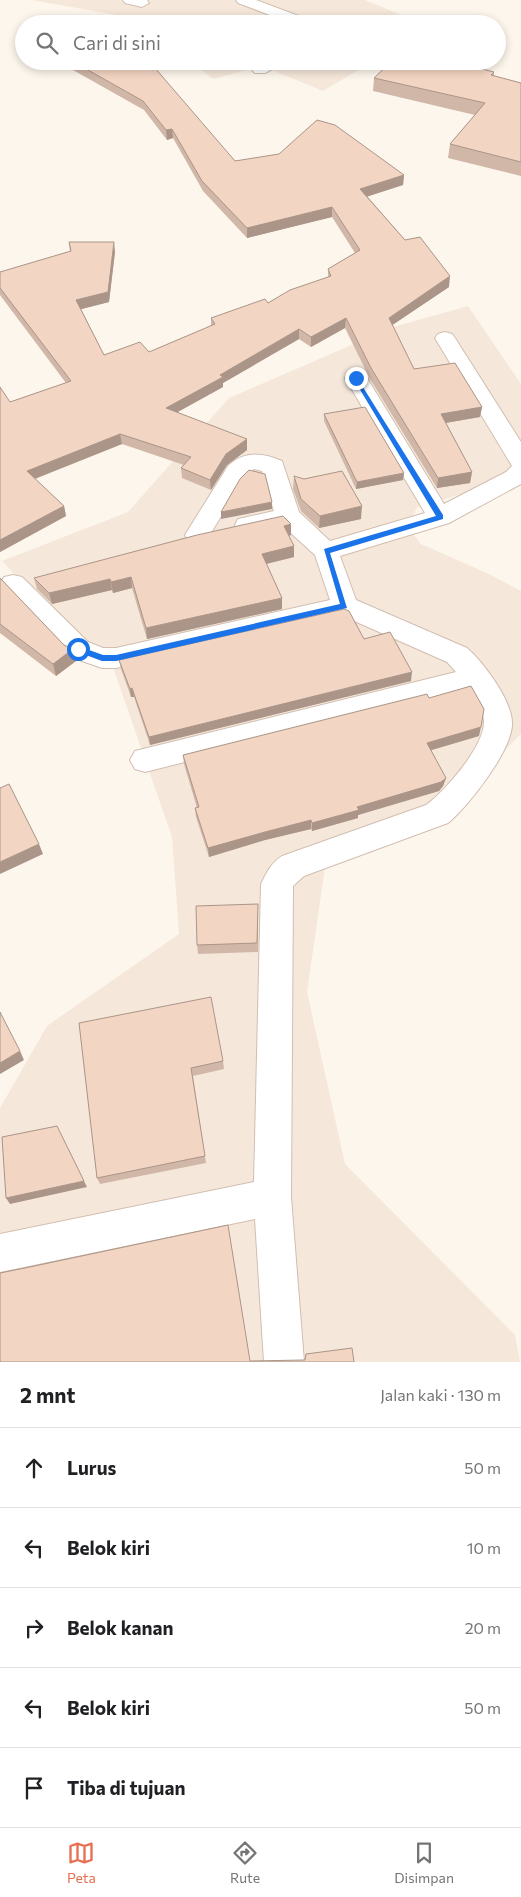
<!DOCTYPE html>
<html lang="id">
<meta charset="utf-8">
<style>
body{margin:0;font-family:Commissioner,sans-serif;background:#f6f6f6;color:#202124}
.stop{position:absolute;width:15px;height:15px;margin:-11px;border:4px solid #1a73e8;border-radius:50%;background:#fff}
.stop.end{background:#1a73e8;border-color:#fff;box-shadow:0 1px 5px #0008}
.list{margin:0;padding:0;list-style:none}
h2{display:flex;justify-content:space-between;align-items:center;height:65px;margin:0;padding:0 20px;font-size:21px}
h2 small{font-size:16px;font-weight:400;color:#757577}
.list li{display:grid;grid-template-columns:32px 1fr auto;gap:15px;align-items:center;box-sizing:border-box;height:80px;padding:0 20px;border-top:1px solid #e0e0e0}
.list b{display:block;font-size:19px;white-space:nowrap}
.list em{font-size:16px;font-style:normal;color:#757577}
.icon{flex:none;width:28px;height:28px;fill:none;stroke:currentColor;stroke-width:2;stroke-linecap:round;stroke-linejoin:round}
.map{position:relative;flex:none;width:521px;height:1362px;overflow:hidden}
.search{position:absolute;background:#fff;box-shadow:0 2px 8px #0003;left:15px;right:15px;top:15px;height:55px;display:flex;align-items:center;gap:12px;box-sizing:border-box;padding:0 18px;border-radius:28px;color:#757577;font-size:19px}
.sheet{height:465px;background:#fff}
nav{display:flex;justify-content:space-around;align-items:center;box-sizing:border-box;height:70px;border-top:1px solid #e0e0e0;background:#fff;font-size:14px;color:#757577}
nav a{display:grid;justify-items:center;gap:2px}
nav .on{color:#e76f51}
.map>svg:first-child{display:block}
</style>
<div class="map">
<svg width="521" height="1362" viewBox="0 0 521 1362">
<rect width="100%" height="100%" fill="#fdf6ec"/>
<path fill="#f5e8da" d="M 32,0 L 365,0 L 423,24 L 140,24 L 133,18 Z
M 189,61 L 374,61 L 323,91 L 262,66 L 213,79 Z
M 468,306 L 521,384 L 521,475 L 417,508 L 407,526 L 421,544 L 491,575 L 521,591 L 521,734 L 503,752 L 421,813 L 325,867 L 307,992 L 345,1164 L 515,1335 L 520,1362 L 0,1362 L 0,1108 L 47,1026 L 179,934 L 172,837 L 107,650 L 74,637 L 2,561 L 128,512 L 229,398 L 393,327 Z"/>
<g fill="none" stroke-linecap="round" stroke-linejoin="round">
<defs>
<path id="minor" d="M 123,0 L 147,0 L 149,3 L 142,7 L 125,3 Z
M 236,0 L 256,0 L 312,21 L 314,24 L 293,24 L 238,3 Z
M 266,61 L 287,61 L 265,73 L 255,73 L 252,70 Z
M 445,332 L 452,334 L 455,338 L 521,442 L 521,484 L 449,523 L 340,556 L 356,600 L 467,648 C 483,662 511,699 512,722 C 514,748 468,807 448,823 L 304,876 L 293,886 L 291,1197 L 304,1362 L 264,1362 L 255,1219 L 0,1272 L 0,1234 L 254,1182 L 261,884 C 267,872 271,863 282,856 L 426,805 C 445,791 484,747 484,722 C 484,711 476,699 470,690 L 145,772 L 135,769 L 130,760 L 135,751 L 456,672 L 447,662 L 343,616 L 116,668 L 102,668 L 68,656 L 4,591 L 0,584 L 4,577 L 13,575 L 22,577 L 88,642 L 103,648 L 116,648 L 330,600 L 315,555 L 283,526 L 247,534 L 238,531 L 235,525 L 238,519 L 274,511 L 262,471 L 254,469 L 245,477 L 206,541 L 197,544 L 188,541 L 185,535 L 228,466 C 244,450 264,453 282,461 L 299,512 L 330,541 L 425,513 L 345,378 L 348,373 L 356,371 L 364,373 L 367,378 L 444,504 L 506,472 L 512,466 L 435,338 L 438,334 Z"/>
</defs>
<use href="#minor" stroke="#d1beb0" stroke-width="2"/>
<use href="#minor" fill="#fff" fill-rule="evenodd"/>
</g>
<path fill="#d1b7a8" d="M 57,61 L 142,61 L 235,161 L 404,175 L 403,185 L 367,196 L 405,240 L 449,287 L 392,325 L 414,369 L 482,407 L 480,417 L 446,423 L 472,472 L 470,483 L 437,488 L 370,379 L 345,328 L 311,347 L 299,339 L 223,383 L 223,387 L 177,412 L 247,450 L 227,465 L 211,490 L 182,478 L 181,468 L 184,465 L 122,444 L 35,479 L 64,506 L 66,516 L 0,552 L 10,402 L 66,383 L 0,295 L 0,272 L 70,252 L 69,242 L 115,252 L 109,302 L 81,309 L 104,355 L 149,352 L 211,326 L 211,318 L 268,303 L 328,277 L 328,269 L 355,253 L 332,217 L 247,238 L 203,191 L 173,138 L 167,140 L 144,110 Z
M 494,72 L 494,76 L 521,83 L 521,176 L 448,158 L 450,144 L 475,115 L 373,91 L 374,78 Z
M 324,414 L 404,473 L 403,480 L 356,489 L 324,421 Z
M 294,476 L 361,519 L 319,528 L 301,511 L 293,489 Z
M 291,524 L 291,535 L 289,536 L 294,546 L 294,557 L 266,564 L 282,598 L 282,609 L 147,639 L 132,588 L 113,593 L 112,590 L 52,604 L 37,589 L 34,578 Z
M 0,578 L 64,645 L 73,649 L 76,661 L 56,676 L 0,633 Z
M 364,639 L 411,681 L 150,745 L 134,697 L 131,697 L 121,669 L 119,660 Z
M 429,698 L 479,736 L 431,750 L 446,778 L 443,786 L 439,791 L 358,815 L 358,818 L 312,831 L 311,829 L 265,840 L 209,857 L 196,817 L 195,808 L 197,808 L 184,764 L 183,755 Z
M 258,904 L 258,952 L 198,954 L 197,945 Z
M 79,1023 L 223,1061 L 224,1069 L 193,1076 L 206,1163 L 100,1184 L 97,1178 Z"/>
<path fill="#aa9588" d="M 172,129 L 173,138 L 167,140 L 166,130 Z
M 404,175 L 403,185 L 360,199 L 360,189 Z
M 332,207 L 332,217 L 247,238 L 247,228 Z
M 114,242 L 115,252 L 109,302 L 78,310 L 76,300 Z
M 450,276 L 449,287 L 388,328 L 389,318 Z
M 346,318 L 345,328 L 311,347 L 311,337 Z
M 299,329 L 299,339 L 223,383 L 223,387 L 167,418 L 166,408 L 220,375 Z
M 482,407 L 480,417 L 439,424 L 441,414 Z
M 120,434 L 122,444 L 29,481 L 27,471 Z
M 247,439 L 247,450 L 227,465 L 211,490 L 210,480 L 226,454 Z
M 472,472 L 470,483 L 437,488 L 438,478 Z
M 404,473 L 403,480 L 356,489 L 357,482 Z
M 272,502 L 272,509 L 221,519 L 221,512 Z
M 64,506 L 66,516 L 0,552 L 0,540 Z
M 362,506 L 361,519 L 319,528 L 320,516 Z
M 291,524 L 291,535 L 284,537 L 284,526 Z
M 294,546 L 294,557 L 262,565 L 262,554 Z
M 131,577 L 132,588 L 113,593 L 111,582 Z
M 110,579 L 112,590 L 52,604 L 49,593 Z
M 282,598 L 282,609 L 147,639 L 146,628 Z
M 73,649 L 76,661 L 56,676 L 53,664 Z
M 412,672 L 411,681 L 150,745 L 149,737 Z
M 132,688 L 134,697 L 131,697 L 130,689 Z
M 481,727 L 479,736 L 425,752 L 427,743 Z
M 446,778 L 443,786 L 439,791 L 358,815 L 358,818 L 312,831 L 312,823 L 357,807 Z
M 311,820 L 311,829 L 265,840 L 209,857 L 208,848 L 265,832 Z
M 39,844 L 43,854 L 0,874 L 0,862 Z
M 20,1051 L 24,1060 L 0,1074 L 0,1063 Z
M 84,1181 L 87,1187 L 10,1204 L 6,1198 Z"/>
<path fill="#f3d5c3" stroke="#aa9588" d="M 72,61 L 142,61 L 152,70 L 155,68 L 235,161 L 279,154 L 317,120 L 335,125 L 404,175 L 360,189 L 405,240 L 420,237 L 450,276 L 389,318 L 414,369 L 455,363 L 482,407 L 441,414 L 472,472 L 438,478 L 371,368 L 346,318 L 311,337 L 299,329 L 220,375 L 223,377 L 166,408 L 247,439 L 226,454 L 210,480 L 181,468 L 191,457 L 120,434 L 27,471 L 64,506 L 0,540 L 0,387 L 10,402 L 71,381 L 0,288 L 0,272 L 71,251 L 69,242 L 114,242 L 108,292 L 76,300 L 104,355 L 140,342 L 149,352 L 215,324 L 211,318 L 265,299 L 268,303 L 290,290 L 331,276 L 328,269 L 360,250 L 332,207 L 247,228 L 202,181 L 172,129 L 166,130 L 143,101 Z
M 392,61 L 451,61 L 494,72 L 491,75 L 521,83 L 521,162 L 450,144 L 485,103 L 374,78 Z
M 365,407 L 404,473 L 357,482 L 324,414 Z
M 249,470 L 265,474 L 272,502 L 221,512 L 240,479 Z
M 342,471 L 362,506 L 320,516 L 301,499 L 294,476 L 304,479 Z
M 283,516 L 291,524 L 284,526 L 294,546 L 262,554 L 282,598 L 146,628 L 131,577 L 111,582 L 110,579 L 49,593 L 34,578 L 197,535 Z
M 0,578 L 64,645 L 73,649 L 53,664 L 0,624 Z
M 344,609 L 349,611 L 364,639 L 390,632 L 412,672 L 149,737 L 132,688 L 130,689 L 119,660 Z
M 471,686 L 484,709 L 481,727 L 427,743 L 446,778 L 441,782 L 357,807 L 359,810 L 312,823 L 311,820 L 265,832 L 208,848 L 195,808 L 199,807 L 183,755 L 427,694 L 429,698 Z
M 9,784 L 39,844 L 0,862 L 0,788 Z
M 258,904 L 257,943 L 197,945 L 196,906 Z
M 211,997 L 223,1061 L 191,1068 L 205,1156 L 97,1178 L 79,1023 Z
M 0,1012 L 20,1051 L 0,1063 Z
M 57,1126 L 84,1181 L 6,1198 L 2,1137 Z
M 228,1225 L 250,1361 L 305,1360 L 306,1354 L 352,1348 L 354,1362 L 0,1362 L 0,1273 L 25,1268 Z"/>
<path fill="#1a73e8" d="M 356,376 L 443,515 L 443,519 L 330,553 L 347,608 L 116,661 L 102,661 L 75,651 L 74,649 L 78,646 L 103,655 L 116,655 L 340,604 L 324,549 L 436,516 L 353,378 Z"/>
</svg>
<div class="stop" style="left:78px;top:649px"></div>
<div class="stop end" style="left:356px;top:378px"></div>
<div class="search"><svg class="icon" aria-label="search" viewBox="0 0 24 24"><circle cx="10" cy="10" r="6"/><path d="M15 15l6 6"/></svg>Cari di sini</div>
</div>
<section class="sheet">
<h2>2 mnt<small>Jalan kaki · 130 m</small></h2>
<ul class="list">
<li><svg class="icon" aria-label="ahead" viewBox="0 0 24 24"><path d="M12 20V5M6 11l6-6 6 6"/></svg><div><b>Lurus</b></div><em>50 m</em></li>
<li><svg class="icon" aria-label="left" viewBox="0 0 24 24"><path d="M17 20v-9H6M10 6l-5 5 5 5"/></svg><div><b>Belok kiri</b></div><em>10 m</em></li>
<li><svg class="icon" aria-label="right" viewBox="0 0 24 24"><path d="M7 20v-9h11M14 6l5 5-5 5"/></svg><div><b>Belok kanan</b></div><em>20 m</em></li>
<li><svg class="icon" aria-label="left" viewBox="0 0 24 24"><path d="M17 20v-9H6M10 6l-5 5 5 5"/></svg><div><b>Belok kiri</b></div><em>50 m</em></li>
<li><svg class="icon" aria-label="arrive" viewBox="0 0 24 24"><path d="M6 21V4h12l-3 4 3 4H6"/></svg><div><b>Tiba di tujuan</b></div></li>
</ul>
</section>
<nav>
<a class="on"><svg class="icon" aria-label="map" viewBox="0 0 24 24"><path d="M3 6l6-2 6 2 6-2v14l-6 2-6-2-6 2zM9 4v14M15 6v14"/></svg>Peta</a>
<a><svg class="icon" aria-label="directions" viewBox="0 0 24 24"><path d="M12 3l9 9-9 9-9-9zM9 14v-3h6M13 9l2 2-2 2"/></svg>Rute</a>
<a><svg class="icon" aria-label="saved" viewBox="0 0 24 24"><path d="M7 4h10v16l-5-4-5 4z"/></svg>Disimpan</a>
</nav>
